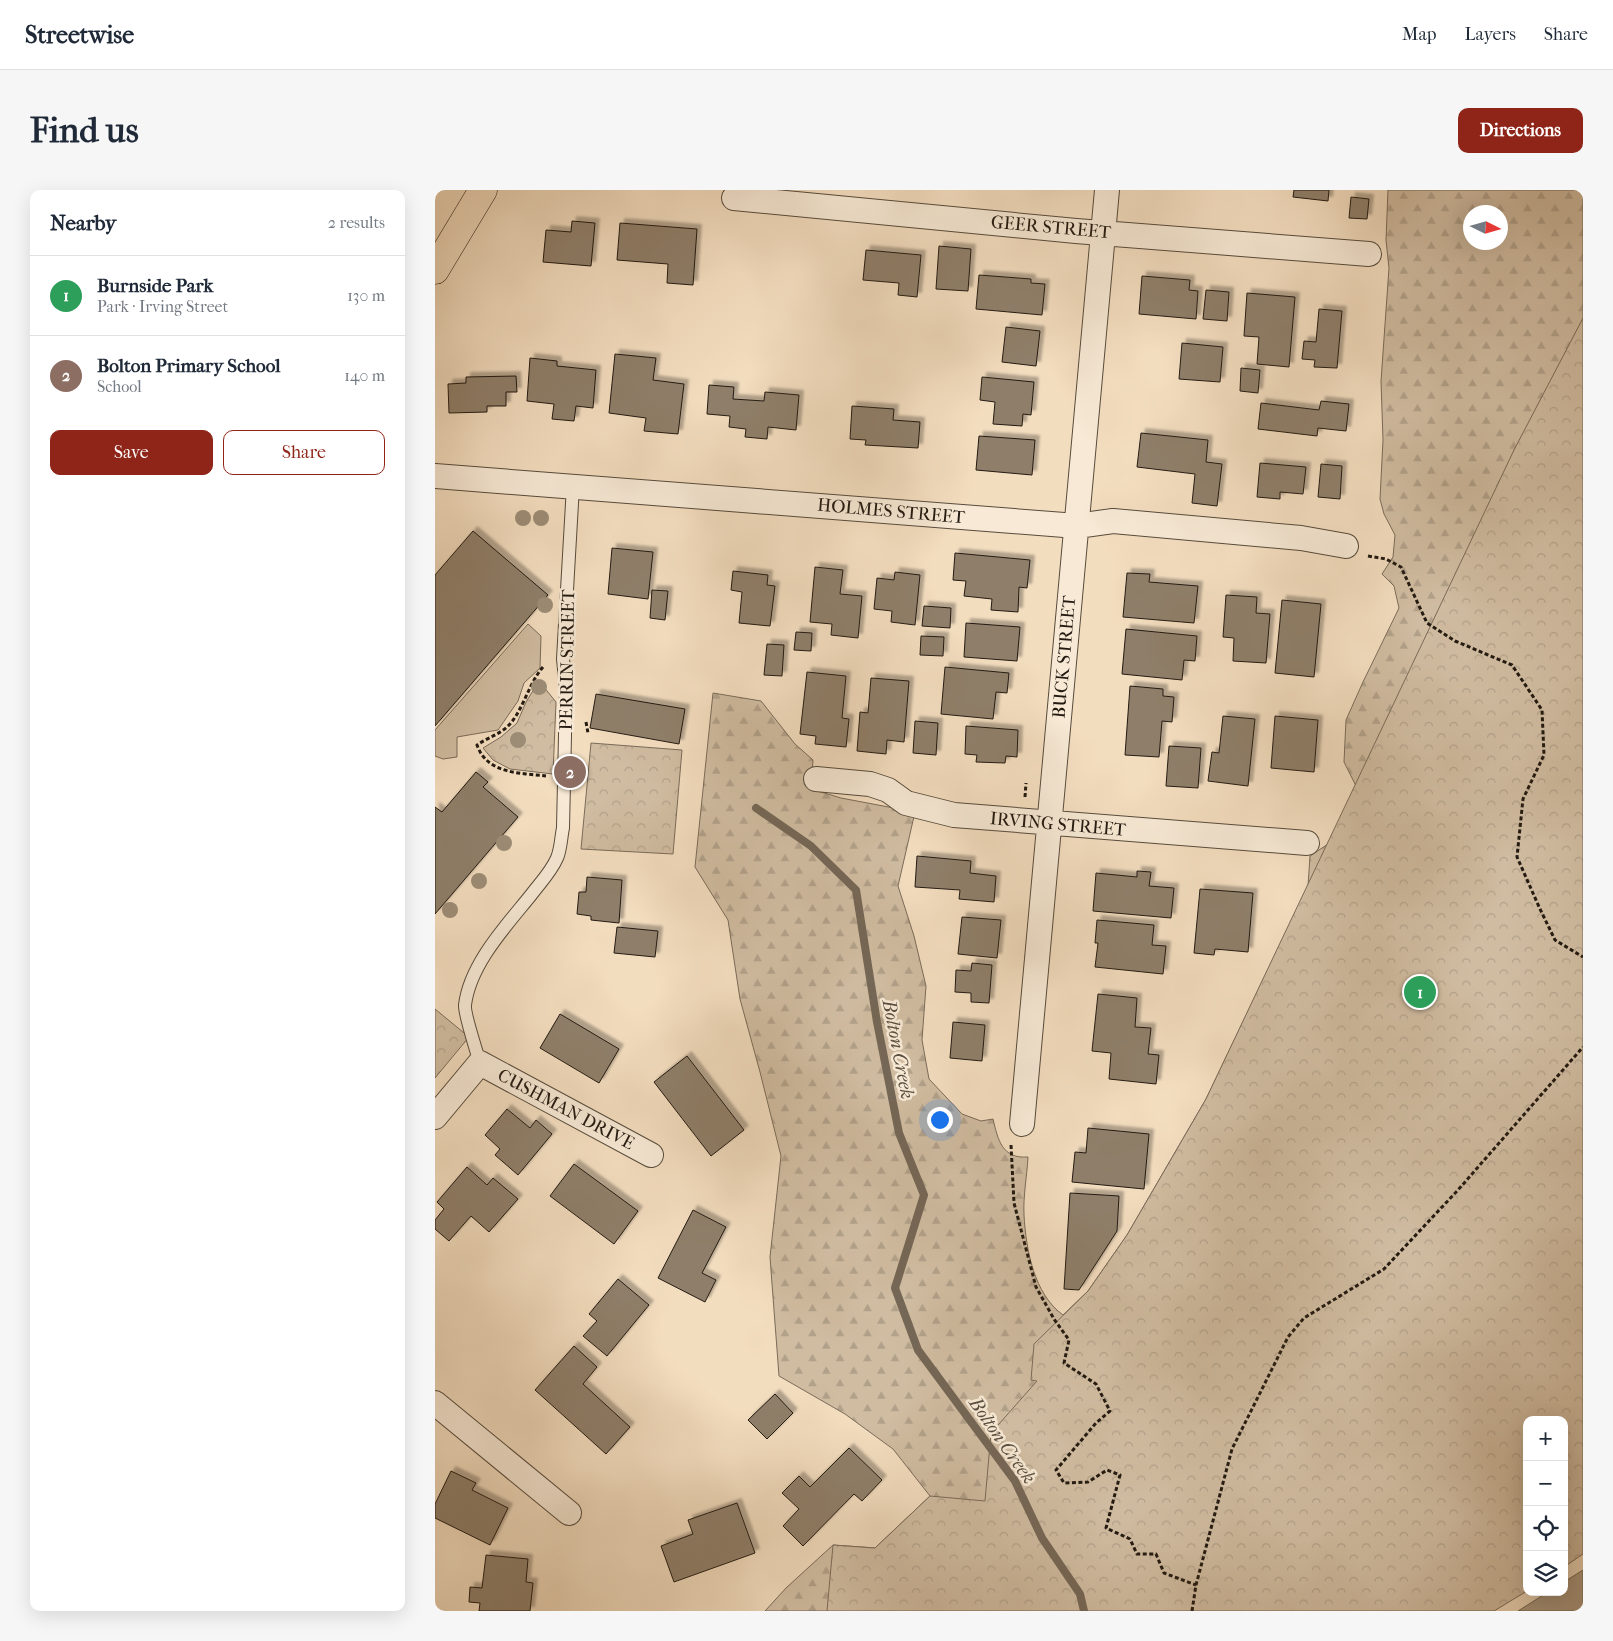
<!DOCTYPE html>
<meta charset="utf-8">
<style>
body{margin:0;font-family:"IM FELL French Canon",serif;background:#f6f6f7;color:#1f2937}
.controls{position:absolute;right:15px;bottom:15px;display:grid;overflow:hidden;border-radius:10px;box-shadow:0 5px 20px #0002}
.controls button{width:45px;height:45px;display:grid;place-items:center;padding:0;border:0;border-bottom:1px solid #e0e1e3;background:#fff;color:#1f2937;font:25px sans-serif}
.compass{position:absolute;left:1028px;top:15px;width:45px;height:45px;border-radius:50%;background:#fff;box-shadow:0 5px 20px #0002;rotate:95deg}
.you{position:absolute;left:504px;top:929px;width:18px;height:18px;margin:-12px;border:4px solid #fff;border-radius:50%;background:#1a73e8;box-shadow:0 0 0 8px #1a73e833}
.badge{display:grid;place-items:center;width:32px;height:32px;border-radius:50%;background:#8f2418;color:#fff;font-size:16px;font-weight:700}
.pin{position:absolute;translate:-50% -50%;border:2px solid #fff;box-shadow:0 1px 5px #0006}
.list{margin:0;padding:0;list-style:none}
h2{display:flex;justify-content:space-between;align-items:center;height:65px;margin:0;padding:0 20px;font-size:21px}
h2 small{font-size:16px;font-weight:400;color:#747a83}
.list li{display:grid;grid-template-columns:32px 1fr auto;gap:15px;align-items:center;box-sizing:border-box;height:80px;padding:0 20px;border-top:1px solid #e0e1e3}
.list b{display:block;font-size:19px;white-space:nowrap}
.list p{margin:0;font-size:16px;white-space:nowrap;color:#747a83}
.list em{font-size:16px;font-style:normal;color:#747a83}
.actions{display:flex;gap:10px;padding:15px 20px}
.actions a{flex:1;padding:11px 0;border:1px solid #8f2418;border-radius:10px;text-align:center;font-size:18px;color:#8f2418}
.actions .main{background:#8f2418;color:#fff}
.icon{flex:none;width:28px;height:28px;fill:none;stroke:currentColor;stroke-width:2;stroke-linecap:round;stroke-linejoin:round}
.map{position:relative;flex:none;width:1148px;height:1421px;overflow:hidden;border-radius:10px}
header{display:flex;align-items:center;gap:30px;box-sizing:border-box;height:70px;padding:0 25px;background:#fff;border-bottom:1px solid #e0e1e3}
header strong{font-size:24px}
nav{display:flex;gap:28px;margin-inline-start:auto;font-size:18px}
.intro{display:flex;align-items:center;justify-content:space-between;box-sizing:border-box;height:120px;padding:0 30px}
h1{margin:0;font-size:35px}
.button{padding:12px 22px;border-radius:10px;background:#8f2418;color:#fff;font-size:18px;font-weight:700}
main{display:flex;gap:30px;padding:0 30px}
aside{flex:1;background:#fff;border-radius:10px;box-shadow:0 5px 20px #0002}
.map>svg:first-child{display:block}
</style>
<header>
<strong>Streetwise</strong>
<nav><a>Map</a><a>Layers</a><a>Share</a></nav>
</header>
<div class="intro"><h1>Find us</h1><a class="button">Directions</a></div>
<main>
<aside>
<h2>Nearby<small>2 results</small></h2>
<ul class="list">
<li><span class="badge" style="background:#2e9e5b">1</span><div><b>Burnside Park</b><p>Park · Irving Street</p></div><em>130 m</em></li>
<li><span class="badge" style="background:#8d6e63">2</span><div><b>Bolton Primary School</b><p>School</p></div><em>140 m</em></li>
</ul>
<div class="actions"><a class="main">Save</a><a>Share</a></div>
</aside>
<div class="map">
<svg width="1148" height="1421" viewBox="0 0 1148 1421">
<defs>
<pattern id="forest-firs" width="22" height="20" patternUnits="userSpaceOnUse" patternTransform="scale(1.25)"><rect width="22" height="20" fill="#d0bca1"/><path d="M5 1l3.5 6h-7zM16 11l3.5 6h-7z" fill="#b2a18a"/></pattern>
<pattern id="park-crowns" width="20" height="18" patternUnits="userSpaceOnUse" patternTransform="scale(1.25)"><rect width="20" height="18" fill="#d0bca1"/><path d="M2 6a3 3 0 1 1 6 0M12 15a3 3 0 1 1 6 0" fill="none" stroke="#b2a18a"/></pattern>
<filter id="shadow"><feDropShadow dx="4.5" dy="-4.5" stdDeviation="1" flood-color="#0004"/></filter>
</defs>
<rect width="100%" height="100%" fill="#f3ddbf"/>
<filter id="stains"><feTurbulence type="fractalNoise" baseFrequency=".004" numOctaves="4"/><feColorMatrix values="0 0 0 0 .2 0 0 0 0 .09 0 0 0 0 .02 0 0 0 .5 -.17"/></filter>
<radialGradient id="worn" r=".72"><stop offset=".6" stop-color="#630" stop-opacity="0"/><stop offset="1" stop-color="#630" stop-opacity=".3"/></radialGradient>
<path fill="url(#forest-firs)" stroke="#7a6b59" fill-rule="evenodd" d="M 953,0 L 1148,0 L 1148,1327 L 1129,1230 L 1092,1230 L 1020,1421 L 330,1421 L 351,1398 L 398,1355 L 440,1358 L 495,1306 L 458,1259 L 410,1224 L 344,1186 L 335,1067 L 346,966 L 325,882 L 305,809 L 293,730 L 260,677 L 278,503 L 326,511 L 360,554 L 378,570 L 376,599 L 406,608 L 480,622 L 463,696 L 479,746 L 491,796 L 487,850 L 494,889 L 527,924 L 546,931 L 558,929 C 563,950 567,969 593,967 C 592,986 588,1006 589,1025 C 591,1060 599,1104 628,1125 L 653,1101 L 692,1045 L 771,909 L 873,696 L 875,666 L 893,654 L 921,596 L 909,572 L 911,530 L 928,492 L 964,418 L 959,396 L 947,384 L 958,367 L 960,345 L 949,324 L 945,309 L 948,250 L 946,191 L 954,78 L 951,50 ZM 1036,22 L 1066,22 L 1066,52 L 1036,52 Z"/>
<path fill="url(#park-crowns)" stroke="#7a6b59" d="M 1148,128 L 1148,1364 L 1129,1377 L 1129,1230 L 1092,1230 L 1092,1401 L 1059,1421 L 392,1421 L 398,1355 L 440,1358 L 495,1306 L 550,1311 L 556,1243 L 602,1191 L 596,1190 L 599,1154 L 653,1101 L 692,1045 L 771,909 L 1079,260 Z
M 104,491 L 121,512 L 118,584 L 75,579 L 58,570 L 48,558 L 66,547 L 82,533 L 91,512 Z
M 156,553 L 247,560 L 238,664 L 146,659 Z
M 0,819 L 34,847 L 0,888 Z"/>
<path fill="#d0bca1" stroke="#7a6b59" d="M 93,434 L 106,446 L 105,478 L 89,493 L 83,511 L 63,540 L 22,547 L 22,567 L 8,569 L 0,566 L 0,540 Z"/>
<path fill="#ac9b84" stroke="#756756" d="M 1148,1380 L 1148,1421 L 1083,1421 L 1113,1402 L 1129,1402 L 1129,1392 Z"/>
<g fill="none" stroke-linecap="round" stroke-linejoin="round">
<path stroke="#756756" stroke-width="8" d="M 321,618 L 376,656 L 421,700 L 442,832 L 464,943 L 489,1005 L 460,1098 L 483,1160 L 580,1291 L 607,1348 L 645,1404 L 649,1421"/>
</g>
<path fill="#8f7f6b" stroke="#231a11" filter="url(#shadow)" d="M 859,0 L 894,0 L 893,11 L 858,7 Z
M 916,7 L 934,9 L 932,29 L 914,28 Z
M 137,31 L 160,33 L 156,76 L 108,72 L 111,40 L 136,42 Z
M 185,33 L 262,39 L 258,95 L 232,93 L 233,74 L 182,70 Z
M 504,56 L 536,59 L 533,101 L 501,99 Z
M 431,60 L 486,65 L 482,107 L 463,105 L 464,93 L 428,90 Z
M 544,85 L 596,89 L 596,93 L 610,94 L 607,125 L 541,119 Z
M 707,86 L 755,90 L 754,100 L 763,101 L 761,129 L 704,124 Z
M 771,100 L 794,102 L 792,131 L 768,129 Z
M 812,103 L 860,107 L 854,177 L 822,174 L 824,147 L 809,146 Z
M 884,119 L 907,121 L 902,178 L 879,177 L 880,170 L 867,169 L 869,151 L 881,152 Z
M 571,137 L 605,141 L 601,176 L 567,172 Z
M 747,153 L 788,157 L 785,192 L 744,189 Z
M 180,164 L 221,168 L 218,190 L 249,194 L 243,244 L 209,241 L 211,228 L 174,223 Z
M 95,168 L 122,171 L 122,176 L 161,180 L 158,218 L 141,216 L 139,231 L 117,229 L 119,214 L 92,211 Z
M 806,178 L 825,180 L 823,203 L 805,201 Z
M 81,186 L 82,202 L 71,202 L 71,216 L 52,216 L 52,222 L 14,223 L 13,194 L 31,193 L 31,187 Z
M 547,187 L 599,192 L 596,225 L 588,224 L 587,236 L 558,234 L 560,212 L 545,210 Z
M 274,195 L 299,197 L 298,209 L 329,211 L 330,202 L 364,205 L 361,240 L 333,237 L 332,249 L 310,247 L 311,239 L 294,237 L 295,226 L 272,224 Z
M 886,211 L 914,214 L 911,241 L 883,238 L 882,246 L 823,239 L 826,213 L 884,220 Z
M 417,216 L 459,219 L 458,230 L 485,232 L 483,258 L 430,255 L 431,250 L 415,249 Z
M 706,243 L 773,250 L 771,272 L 787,274 L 782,316 L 757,313 L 760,284 L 702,277 Z
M 544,246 L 600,250 L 597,285 L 541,280 Z
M 825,273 L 871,277 L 868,304 L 845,302 L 845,309 L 822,307 Z
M 886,274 L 907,276 L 905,309 L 883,307 Z
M 38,341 L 113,405 L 0,536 L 0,385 Z
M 177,358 L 218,362 L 213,409 L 173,404 Z
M 520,363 L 595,370 L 592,398 L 584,397 L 583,422 L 556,420 L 557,409 L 529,406 L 531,391 L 518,390 Z
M 380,377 L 408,380 L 405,404 L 427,406 L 423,448 L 396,445 L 397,434 L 375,432 Z
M 298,381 L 333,385 L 332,395 L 340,396 L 335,436 L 304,433 L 307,402 L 296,400 Z
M 460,382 L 485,385 L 480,435 L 456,432 L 457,421 L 439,419 L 442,388 L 459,390 Z
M 692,383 L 715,384 L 714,392 L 763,396 L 759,433 L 688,427 Z
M 217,400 L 233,401 L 230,430 L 215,428 Z
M 791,405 L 822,407 L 821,423 L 835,424 L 831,473 L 798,471 L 799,448 L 788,447 Z
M 847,410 L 886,414 L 879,487 L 840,483 Z
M 489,416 L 516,418 L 515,438 L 487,436 Z
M 531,433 L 585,437 L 582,471 L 529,467 Z
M 691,439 L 762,446 L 760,471 L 749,470 L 747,490 L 687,484 Z
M 361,442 L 377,443 L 376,461 L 359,460 Z
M 486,446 L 509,447 L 508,466 L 485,465 Z
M 332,454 L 349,455 L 347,486 L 329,485 Z
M 510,477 L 574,483 L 572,503 L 561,502 L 558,529 L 506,524 Z
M 372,482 L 411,486 L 407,528 L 414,529 L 411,557 L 380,554 L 381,546 L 365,544 Z
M 436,488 L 474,491 L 469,552 L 452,550 L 451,564 L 422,561 L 425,522 L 433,523 Z
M 695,496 L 728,499 L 728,506 L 739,507 L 737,532 L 727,531 L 724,567 L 690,565 Z
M 161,504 L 250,519 L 244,554 L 155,538 Z
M 788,526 L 820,529 L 813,596 L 773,591 L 777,562 L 784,563 Z
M 840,526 L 883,530 L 879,582 L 836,578 Z
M 480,531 L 503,533 L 501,565 L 478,563 Z
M 531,536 L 583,540 L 582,567 L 571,566 L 570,573 L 541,572 L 542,565 L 530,564 Z
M 734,556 L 766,558 L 763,598 L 731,596 Z
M 41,582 L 53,592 L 48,597 L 83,627 L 0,724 L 0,617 L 7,622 Z
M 482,666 L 536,671 L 535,683 L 561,686 L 559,712 L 524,709 L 525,700 L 480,697 Z
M 702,681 L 716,682 L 714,696 L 739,698 L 736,728 L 658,721 L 661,683 L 702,687 Z
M 152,687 L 187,690 L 184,733 L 156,730 L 156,726 L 142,724 L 144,702 L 151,702 Z
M 765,699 L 818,703 L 813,762 L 780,759 L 779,765 L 759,763 Z
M 527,727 L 566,730 L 562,768 L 523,764 Z
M 662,730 L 719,735 L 717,755 L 731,756 L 728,784 L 660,777 L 663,753 L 660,753 Z
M 182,737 L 223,741 L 220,767 L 179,763 Z
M 537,773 L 557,775 L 554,813 L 536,812 L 536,803 L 520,802 L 521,780 L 536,781 Z
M 663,804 L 702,808 L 700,837 L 716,838 L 713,864 L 724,865 L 721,894 L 674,889 L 676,863 L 657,861 Z
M 125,824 L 184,859 L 164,893 L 105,858 Z
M 518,832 L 550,835 L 547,871 L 515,868 Z
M 252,866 L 309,940 L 276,966 L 219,892 Z
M 72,919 L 95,938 L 101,930 L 117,944 L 83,985 L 60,965 L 65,959 L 50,945 Z
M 653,938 L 714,944 L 709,999 L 637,992 L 640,962 L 651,963 Z
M 139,974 L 203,1021 L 179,1054 L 115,1006 Z
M 32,977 L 52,995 L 58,988 L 83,1009 L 54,1042 L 36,1026 L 14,1051 L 0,1039 L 0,1030 L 9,1019 L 2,1012 Z
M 635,1003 L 684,1006 L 682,1041 L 644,1100 L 629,1099 Z
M 258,1020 L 291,1037 L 267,1083 L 281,1090 L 270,1112 L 223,1088 Z
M 183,1089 L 214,1115 L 172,1166 L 148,1146 L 162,1131 L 154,1124 Z
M 139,1156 L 162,1177 L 148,1194 L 195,1237 L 171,1264 L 100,1200 Z
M 340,1204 L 358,1223 L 332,1249 L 313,1230 Z
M 414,1258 L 447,1290 L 427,1311 L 419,1304 L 368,1356 L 348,1336 L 364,1319 L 347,1303 L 364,1286 L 375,1297 Z
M 16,1281 L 41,1293 L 37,1300 L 73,1318 L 55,1355 L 0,1328 L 0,1314 Z
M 302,1313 L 320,1363 L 239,1392 L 226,1356 L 258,1344 L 253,1330 Z
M 51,1365 L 93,1369 L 91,1392 L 98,1393 L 95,1421 L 44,1421 L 45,1413 L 34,1412 L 35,1397 L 47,1398 Z"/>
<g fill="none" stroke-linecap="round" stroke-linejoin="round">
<defs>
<path id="service" d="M 45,873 C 42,863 29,823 30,815 C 35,774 71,736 96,705 C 105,693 116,682 122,668 C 126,659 126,647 128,638 L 131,499 L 128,469 L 138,296"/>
<path id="minor" d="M 299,8 L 641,41 L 934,64
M 0,286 L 642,336 L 678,331 L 866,348 L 911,356
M 381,589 L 435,594 L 453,600 L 471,613 L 519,625 L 872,653
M 0,927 L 45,873 L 216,965
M 587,934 L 672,0
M 0,1213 L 134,1323"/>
<path id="primary" d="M 0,80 L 48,0"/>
</defs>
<use href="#service" stroke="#574b3c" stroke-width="14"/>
<use href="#minor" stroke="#574b3c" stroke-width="26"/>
<use href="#primary" stroke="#231a11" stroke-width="29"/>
<path stroke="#231a11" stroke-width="3" stroke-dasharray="4 2.5" stroke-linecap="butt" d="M 933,366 L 951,369 L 966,377 L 992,433 L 1020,451 L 1077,475 L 1107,520 L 1109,565 L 1088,609 L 1082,667 L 1105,719 L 1120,750 L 1148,767
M 108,477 C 93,494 88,522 72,537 C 63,545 52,548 42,555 C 52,584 85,583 111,586
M 151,532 L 153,543
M 590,607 L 591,593
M 576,955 L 579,1013 L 601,1097 L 619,1129 L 634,1150 L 629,1173 L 661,1194 L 675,1221 L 661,1233 L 621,1280 L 629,1293 L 653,1292 L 672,1280 L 685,1285 L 671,1338 L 695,1349 L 702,1364 L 721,1364 L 729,1383 L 761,1395
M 757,1421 L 761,1395 L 797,1259 L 853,1147 L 869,1128 L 949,1079 L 1023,1000 L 1148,857"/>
<use href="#service" stroke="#f7e9d5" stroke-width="12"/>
<use href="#minor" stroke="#f7e9d5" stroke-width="24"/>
<use href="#primary" stroke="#f3ddbf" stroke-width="28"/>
</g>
<g fill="#9d8d77">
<circle cx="88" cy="328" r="8"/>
<circle cx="106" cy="328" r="8"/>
<circle cx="110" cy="415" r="8"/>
<circle cx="104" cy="497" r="8"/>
<circle cx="83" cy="550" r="8"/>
<circle cx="69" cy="653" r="8"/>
<circle cx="44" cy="691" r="8"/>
<circle cx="15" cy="720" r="8"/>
</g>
<g text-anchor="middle" stroke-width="5" stroke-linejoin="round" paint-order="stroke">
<g font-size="18" fill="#231a11" stroke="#f7e9d5">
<text transform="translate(616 37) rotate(5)" y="6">GEER STREET</text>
<text transform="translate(456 321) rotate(5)" y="6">HOLMES STREET</text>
<text transform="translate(629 467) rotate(-85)" y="6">BUCK STREET</text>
<text transform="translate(132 470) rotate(-89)" y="6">PERRIN STREET</text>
<text transform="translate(623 634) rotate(5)" y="6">IRVING STREET</text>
<text transform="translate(131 919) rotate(28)" y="6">CUSHMAN DRIVE</text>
</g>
<g font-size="19" font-style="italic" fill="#5a4e3f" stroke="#f7e9d5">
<text transform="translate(464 859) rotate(79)" y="7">Bolton Creek</text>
<text transform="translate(568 1250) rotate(55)" y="7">Bolton Creek</text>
</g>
</g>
<rect width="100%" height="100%" filter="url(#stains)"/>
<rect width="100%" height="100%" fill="url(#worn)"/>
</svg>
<div class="controls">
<button>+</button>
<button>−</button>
<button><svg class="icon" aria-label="locate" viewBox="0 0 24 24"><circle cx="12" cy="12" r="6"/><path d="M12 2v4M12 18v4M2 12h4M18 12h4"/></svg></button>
<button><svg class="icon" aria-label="layers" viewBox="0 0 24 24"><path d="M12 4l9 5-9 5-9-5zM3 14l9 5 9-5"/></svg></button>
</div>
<svg class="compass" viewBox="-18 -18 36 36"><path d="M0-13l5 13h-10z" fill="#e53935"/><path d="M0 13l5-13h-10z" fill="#747a83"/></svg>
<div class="you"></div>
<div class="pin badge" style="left:985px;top:802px;background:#2e9e5b">1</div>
<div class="pin badge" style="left:135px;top:582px;background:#8d6e63">2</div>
</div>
</main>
